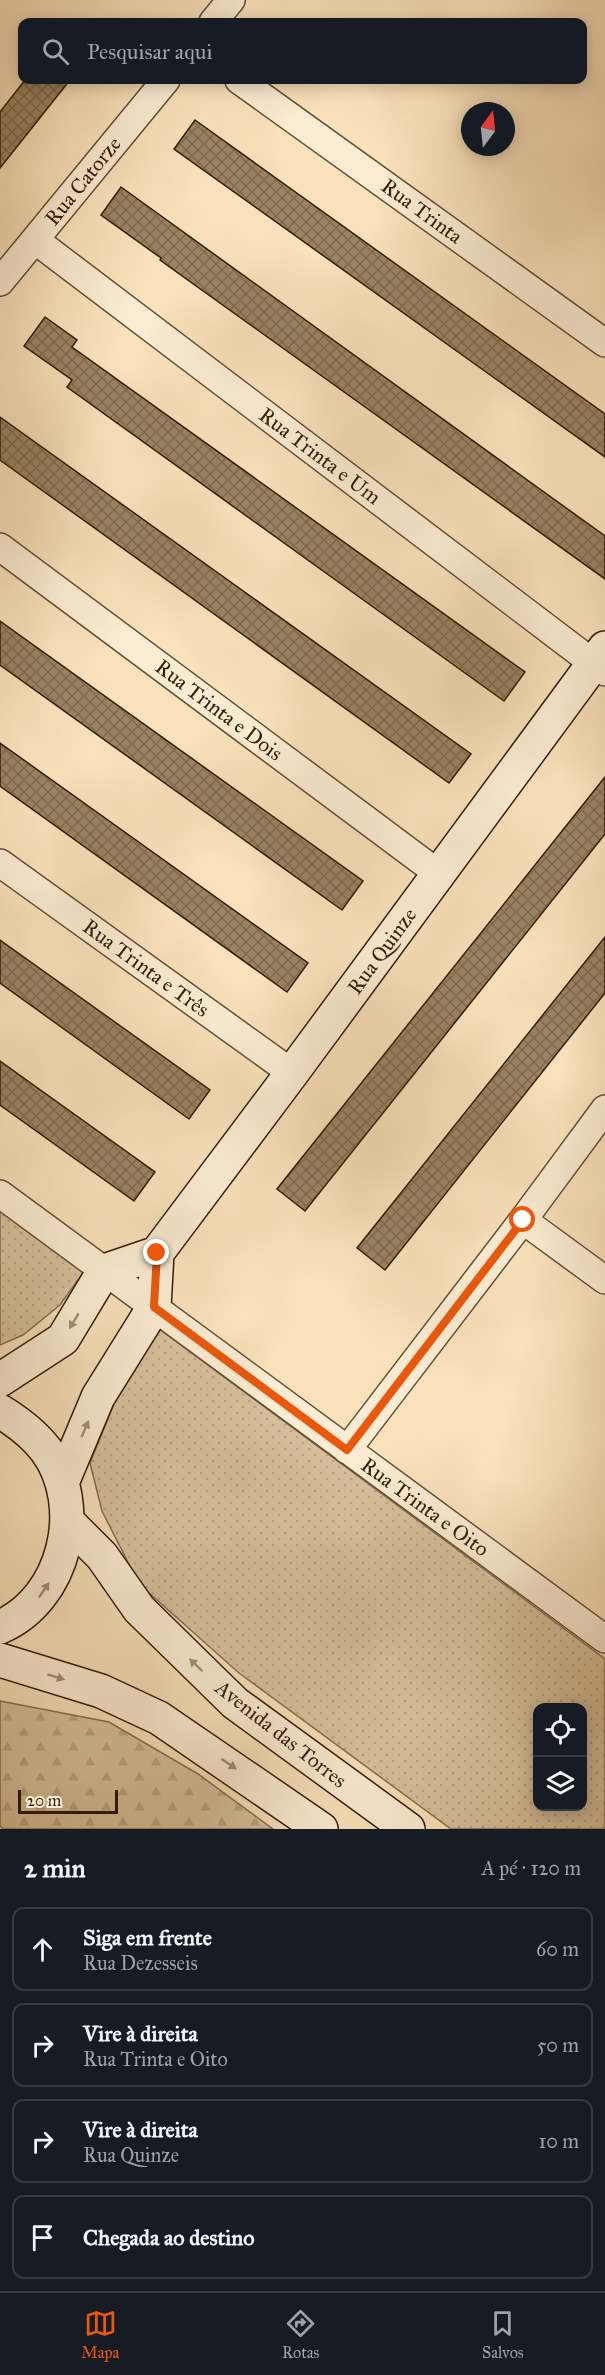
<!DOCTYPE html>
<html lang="pt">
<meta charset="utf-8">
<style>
body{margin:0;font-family:"IM FELL Great Primer",serif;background:#20242c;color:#f1f3f6}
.controls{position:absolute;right:18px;bottom:18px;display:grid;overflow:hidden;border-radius:12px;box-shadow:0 3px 15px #0003}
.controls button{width:54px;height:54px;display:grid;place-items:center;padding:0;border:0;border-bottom:2px solid #363941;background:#171b24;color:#f1f3f6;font:30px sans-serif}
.compass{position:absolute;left:461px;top:102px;width:54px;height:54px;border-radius:50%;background:#171b24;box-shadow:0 3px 15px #0003;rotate:15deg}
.scale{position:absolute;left:18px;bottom:15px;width:100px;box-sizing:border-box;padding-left:6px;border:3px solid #311e03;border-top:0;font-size:16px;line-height:21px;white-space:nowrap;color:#311e03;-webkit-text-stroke:4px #fbecd3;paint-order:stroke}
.stop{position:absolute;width:18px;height:18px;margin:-14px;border:4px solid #ea580c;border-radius:50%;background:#fff}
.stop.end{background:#ea580c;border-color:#fff;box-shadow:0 2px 6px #0008}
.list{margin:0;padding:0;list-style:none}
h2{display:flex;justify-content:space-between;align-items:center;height:78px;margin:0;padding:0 24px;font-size:26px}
h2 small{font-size:20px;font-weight:400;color:#9ea1a6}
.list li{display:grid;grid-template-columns:39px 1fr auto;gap:18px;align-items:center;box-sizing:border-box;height:84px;margin:0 12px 12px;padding:0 12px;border:2px solid #363941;border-radius:12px}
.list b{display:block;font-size:22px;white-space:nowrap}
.list p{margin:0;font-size:20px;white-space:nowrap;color:#9ea1a6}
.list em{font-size:20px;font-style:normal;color:#9ea1a6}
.icon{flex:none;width:33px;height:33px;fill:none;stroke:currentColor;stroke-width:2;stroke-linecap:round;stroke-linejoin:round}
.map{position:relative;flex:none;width:605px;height:1829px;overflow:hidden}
.search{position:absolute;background:#171b24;box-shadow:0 3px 15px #0003;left:18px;right:18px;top:18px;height:66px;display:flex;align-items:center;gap:15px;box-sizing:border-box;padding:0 21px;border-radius:12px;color:#9ea1a6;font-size:22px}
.sheet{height:462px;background:#171b24}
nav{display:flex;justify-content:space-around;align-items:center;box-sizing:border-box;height:84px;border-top:2px solid #363941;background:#171b24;font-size:16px;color:#9ea1a6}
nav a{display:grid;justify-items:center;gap:3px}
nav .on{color:#ea580c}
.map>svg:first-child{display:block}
</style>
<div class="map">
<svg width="605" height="1829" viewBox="0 0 605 1829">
<defs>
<pattern id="grass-dots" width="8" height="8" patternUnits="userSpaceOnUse" patternTransform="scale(1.5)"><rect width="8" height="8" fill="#d7c09c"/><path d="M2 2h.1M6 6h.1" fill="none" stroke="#b9a585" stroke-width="1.8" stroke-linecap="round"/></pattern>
<pattern id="forest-firs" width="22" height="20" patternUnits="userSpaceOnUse" patternTransform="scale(1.5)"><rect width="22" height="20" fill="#d7c09c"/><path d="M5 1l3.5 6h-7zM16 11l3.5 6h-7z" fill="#b9a585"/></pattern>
<pattern id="building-cross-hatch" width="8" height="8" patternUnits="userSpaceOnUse" patternTransform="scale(1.5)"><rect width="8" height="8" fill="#998363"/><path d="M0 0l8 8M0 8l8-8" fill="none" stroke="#7d6b4f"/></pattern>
</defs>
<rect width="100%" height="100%" fill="#f9e1bb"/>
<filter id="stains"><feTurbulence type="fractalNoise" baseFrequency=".00333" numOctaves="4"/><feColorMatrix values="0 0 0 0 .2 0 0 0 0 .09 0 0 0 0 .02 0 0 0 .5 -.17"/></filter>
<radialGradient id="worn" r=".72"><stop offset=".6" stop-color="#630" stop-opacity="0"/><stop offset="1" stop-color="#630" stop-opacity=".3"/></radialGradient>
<path fill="url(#grass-dots)" stroke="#846f50" stroke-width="1.5" fill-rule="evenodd" d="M 0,1208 L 85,1270 L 60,1305 L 23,1335 L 0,1345 Z
M 158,1328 L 605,1659 L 605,1829 L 451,1829 L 239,1673 L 139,1584 L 102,1511 L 90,1463 L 118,1394 ZM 538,1708 L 582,1708 L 582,1806 L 538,1806 Z"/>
<path fill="url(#forest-firs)" stroke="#846f50" stroke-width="1.5" d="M 0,1701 L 109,1722 L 198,1774 L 273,1829 L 4,1829 L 0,1826 Z"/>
<path fill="url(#building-cross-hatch)" stroke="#311e03" stroke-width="1.5" d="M 25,80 L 70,80 L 0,168 L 0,112 Z
M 195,120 L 605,414 L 605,457 L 174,149 Z
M 121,187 L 605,536 L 605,579 L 160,260 L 161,258 L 101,215 Z
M 45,317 L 77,340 L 72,347 L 525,672 L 504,701 L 67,387 L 72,380 L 24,346 Z
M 0,417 L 471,754 L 449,783 L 0,460 Z
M 0,621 L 363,881 L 342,910 L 0,665 Z
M 0,743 L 308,963 L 287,992 L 0,786 Z
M 605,777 L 605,834 L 305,1211 L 277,1189 Z
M 605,937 L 605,993 L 385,1270 L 357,1248 Z
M 0,940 L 210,1090 L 189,1119 L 0,983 Z
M 0,1061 L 155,1172 L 134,1201 L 0,1105 Z"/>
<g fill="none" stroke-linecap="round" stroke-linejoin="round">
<defs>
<path id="street" d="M 213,22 L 231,0
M 239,80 L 605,343
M 35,240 L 605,672
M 0,282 L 166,80
M 0,547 L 439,874
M 0,863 L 292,1073
M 0,1194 L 605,1639
M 523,1220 L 605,1280
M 347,1450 L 523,1220 L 605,1109"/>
<path id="secondary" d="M 0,1380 L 63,1339 L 104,1271 L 157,1253 L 292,1073 L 605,648
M 0,1411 C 18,1422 33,1433 46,1450 C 87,1506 65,1599 0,1627
M 62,1483 L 98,1397 L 154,1307 L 157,1253
M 68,1522 L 102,1556 L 139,1609 L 235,1703 L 408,1829
M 0,1660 L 101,1691 L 159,1718 L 321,1829"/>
</defs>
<use href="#street" stroke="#634f31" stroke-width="30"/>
<use href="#secondary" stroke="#311e03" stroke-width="36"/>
<use href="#street" stroke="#fbecd3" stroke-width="27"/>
<use href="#secondary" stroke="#fbecd3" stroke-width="33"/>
</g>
<defs><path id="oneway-solid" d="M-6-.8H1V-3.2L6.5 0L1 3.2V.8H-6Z" transform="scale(1.5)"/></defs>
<g fill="#a08f75">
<use href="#oneway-solid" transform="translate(74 1321) rotate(121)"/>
<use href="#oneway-solid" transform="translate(85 1429) rotate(-67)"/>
<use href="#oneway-solid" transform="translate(44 1590) rotate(-56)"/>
<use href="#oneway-solid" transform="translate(196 1665) rotate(-136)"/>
<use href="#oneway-solid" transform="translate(56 1677) rotate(17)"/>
<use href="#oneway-solid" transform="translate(229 1764) rotate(34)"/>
</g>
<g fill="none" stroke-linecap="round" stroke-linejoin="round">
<path stroke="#ea580c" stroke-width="8" d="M 157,1253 L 154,1307 L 347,1450 L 523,1220"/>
</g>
<g text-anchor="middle" stroke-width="6" stroke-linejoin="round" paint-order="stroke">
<g font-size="21" fill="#311e03" stroke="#fbecd3">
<text transform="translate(83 181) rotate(-51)" y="7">Rua Catorze</text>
<text transform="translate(422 211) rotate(36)" y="7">Rua Trinta</text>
<text transform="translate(320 456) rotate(37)" y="7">Rua Trinta e Um</text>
<text transform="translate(219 710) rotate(37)" y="7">Rua Trinta e Dois</text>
<text transform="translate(382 951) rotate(-54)" y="7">Rua Quinze</text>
<text transform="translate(146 968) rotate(36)" y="7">Rua Trinta e Três</text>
<text transform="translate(425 1507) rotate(36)" y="7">Rua Trinta e Oito</text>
<text transform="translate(281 1734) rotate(38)" y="7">Avenida das Torres</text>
</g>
</g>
<rect width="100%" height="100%" filter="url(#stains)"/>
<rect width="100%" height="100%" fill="url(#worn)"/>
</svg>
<div class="controls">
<button><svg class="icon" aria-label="locate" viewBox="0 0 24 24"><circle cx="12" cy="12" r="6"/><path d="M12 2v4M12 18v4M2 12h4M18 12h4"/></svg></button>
<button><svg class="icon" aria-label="layers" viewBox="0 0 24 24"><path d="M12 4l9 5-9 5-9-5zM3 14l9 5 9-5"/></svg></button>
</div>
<svg class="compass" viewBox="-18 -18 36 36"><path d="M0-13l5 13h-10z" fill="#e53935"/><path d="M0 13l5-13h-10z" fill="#9ea1a6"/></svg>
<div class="scale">20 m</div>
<div class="stop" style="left:523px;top:1220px"></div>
<div class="stop end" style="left:157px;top:1253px"></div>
<div class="search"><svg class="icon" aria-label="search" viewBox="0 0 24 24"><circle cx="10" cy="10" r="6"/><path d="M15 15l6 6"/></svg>Pesquisar aqui</div>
</div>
<section class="sheet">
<h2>2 min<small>A pé · 120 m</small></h2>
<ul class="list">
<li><svg class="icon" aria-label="ahead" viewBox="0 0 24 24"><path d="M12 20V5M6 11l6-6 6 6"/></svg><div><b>Siga em frente</b><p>Rua Dezesseis</p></div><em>60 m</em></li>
<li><svg class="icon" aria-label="right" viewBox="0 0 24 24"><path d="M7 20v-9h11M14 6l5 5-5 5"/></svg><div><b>Vire à direita</b><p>Rua Trinta e Oito</p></div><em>50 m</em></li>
<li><svg class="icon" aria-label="right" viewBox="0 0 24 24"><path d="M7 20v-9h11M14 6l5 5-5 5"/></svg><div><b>Vire à direita</b><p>Rua Quinze</p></div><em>10 m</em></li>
<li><svg class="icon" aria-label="arrive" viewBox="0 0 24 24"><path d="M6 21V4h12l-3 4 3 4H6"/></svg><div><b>Chegada ao destino</b></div></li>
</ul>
</section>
<nav>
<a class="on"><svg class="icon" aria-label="map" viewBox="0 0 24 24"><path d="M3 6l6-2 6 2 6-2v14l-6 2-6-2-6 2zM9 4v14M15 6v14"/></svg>Mapa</a>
<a><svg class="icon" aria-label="directions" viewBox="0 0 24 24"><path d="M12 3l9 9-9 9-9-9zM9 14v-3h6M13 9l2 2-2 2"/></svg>Rotas</a>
<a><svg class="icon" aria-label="saved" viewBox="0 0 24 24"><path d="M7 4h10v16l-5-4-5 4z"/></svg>Salvos</a>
</nav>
